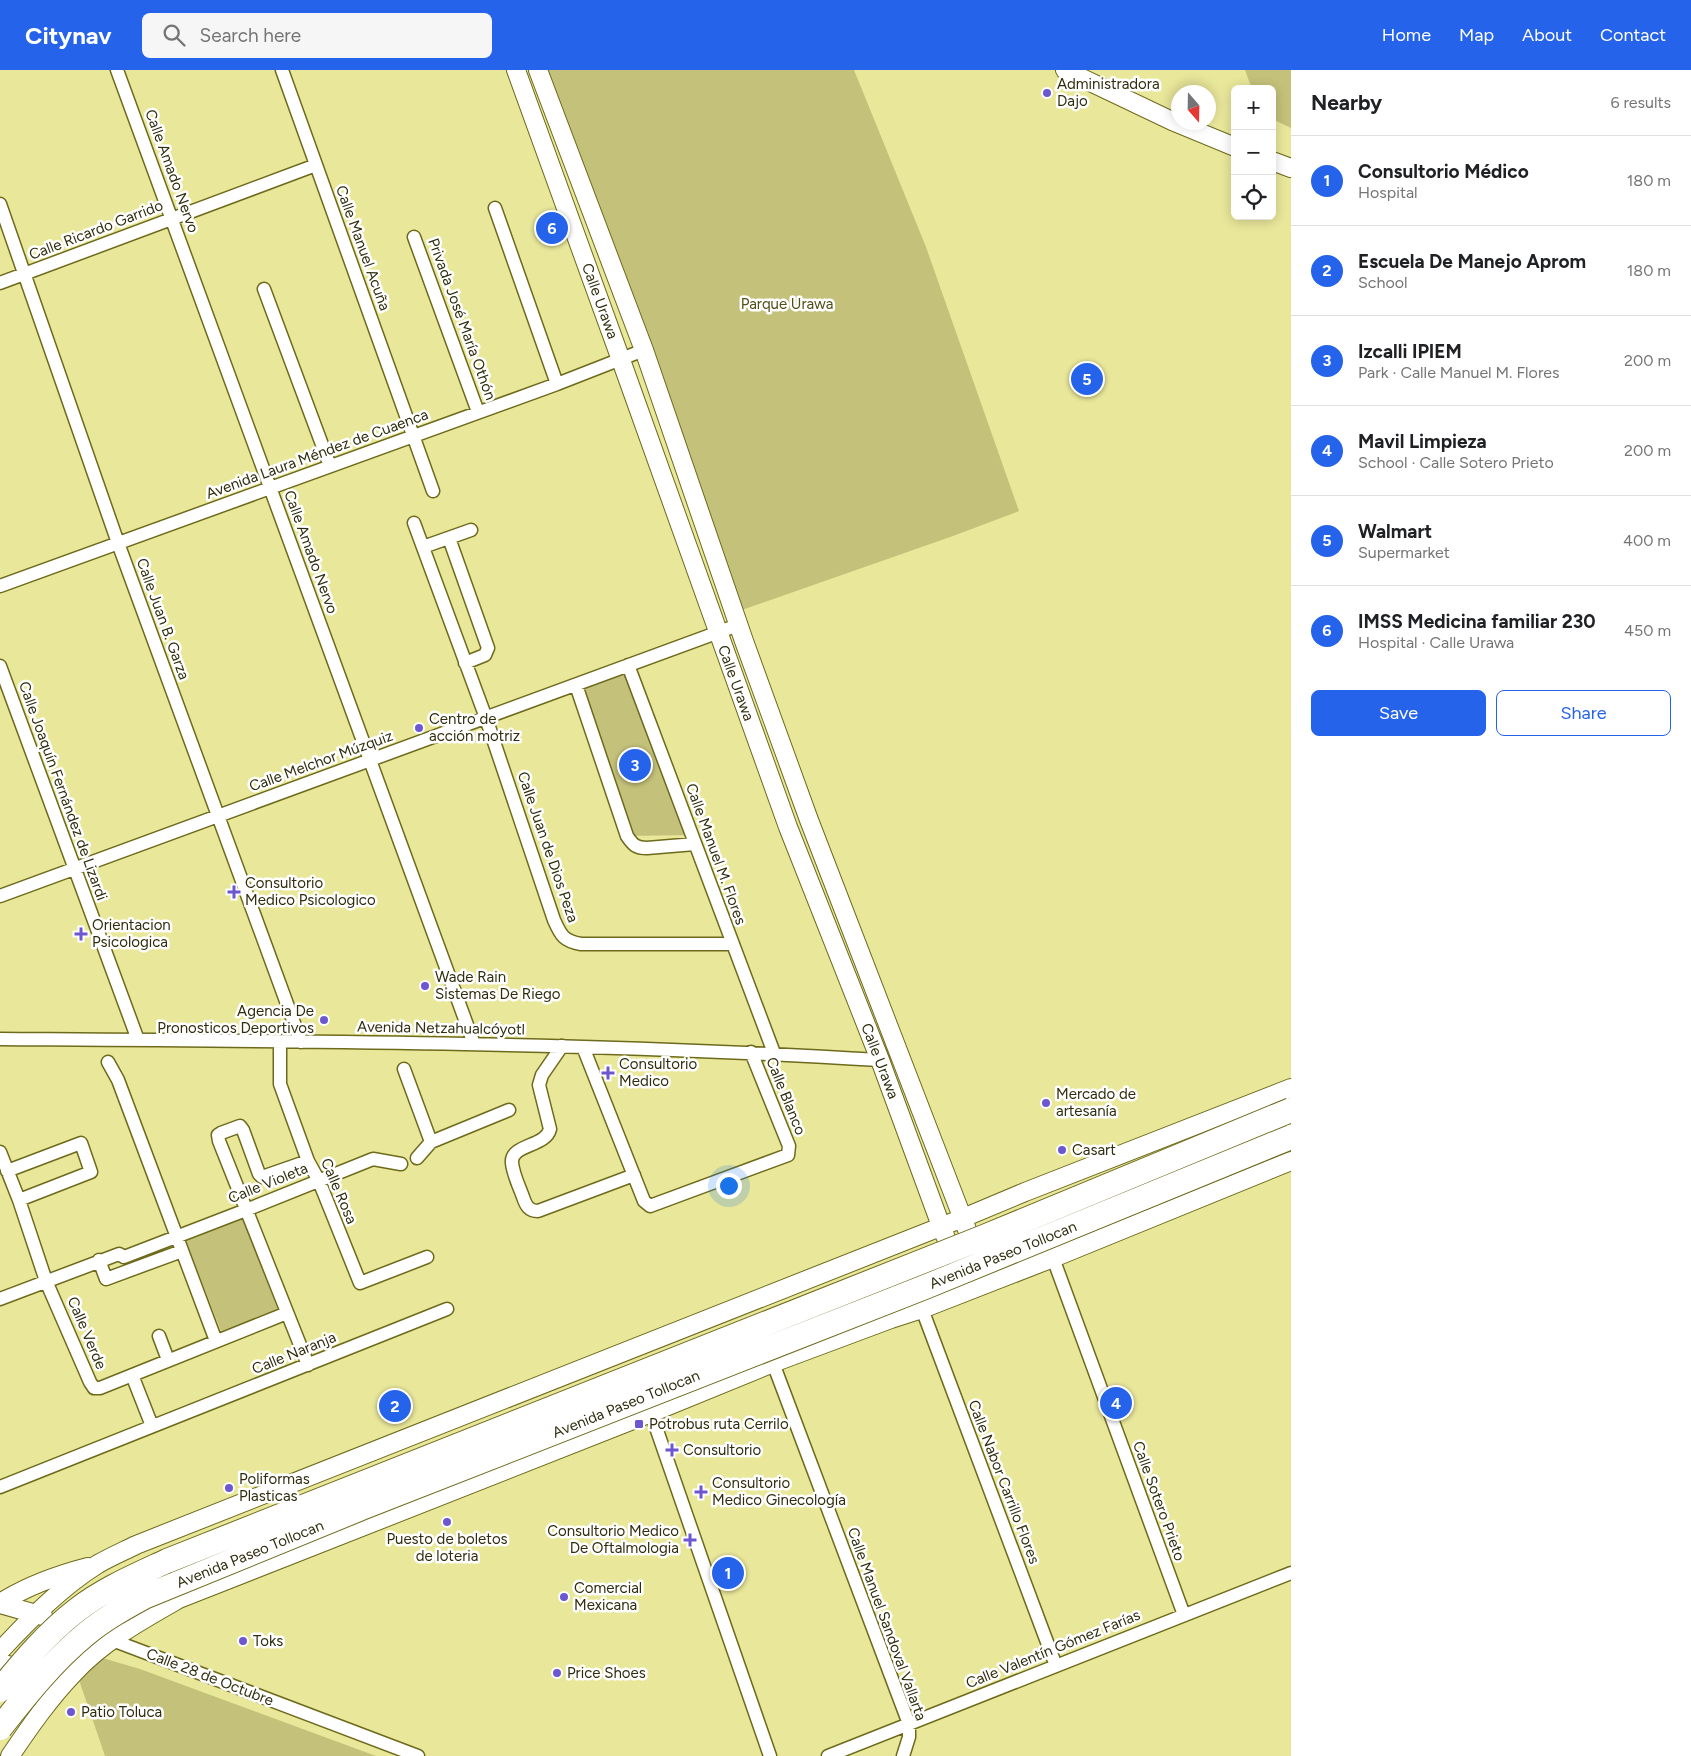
<!DOCTYPE html>
<meta charset="utf-8">
<style>
body{margin:0;font-family:Figtree,sans-serif;background:#f6f6f6;color:#202124}
.controls{position:absolute;right:15px;top:15px;display:grid;overflow:hidden;border-radius:8px;box-shadow:0 2px 12px #0003}
.controls button{width:45px;height:45px;display:grid;place-items:center;padding:0;border:0;border-bottom:1px solid #e0e0e0;background:#fff;color:#202124;font:25px sans-serif}
.compass{position:absolute;left:1171px;top:15px;width:45px;height:45px;border-radius:50%;background:#fff;box-shadow:0 2px 12px #0003;rotate:160deg}
.you{position:absolute;left:728px;top:1115px;width:18px;height:18px;margin:-12px;border:4px solid #fff;border-radius:50%;background:#1a73e8;box-shadow:0 0 0 8px #1a73e833}
.badge{display:grid;place-items:center;width:32px;height:32px;border-radius:50%;background:#2563eb;color:#fff;font-size:16px;font-weight:700}
.pin{position:absolute;translate:-50% -50%;border:2px solid #fff;box-shadow:0 1px 5px #0006}
.list{margin:0;padding:0;list-style:none}
h2{display:flex;justify-content:space-between;align-items:center;height:65px;margin:0;padding:0 20px;font-size:21px}
h2 small{font-size:16px;font-weight:400;color:#757577}
.list li{display:grid;grid-template-columns:32px 1fr auto;gap:15px;align-items:center;box-sizing:border-box;height:90px;padding:0 20px;border-top:1px solid #e0e0e0}
.list b{display:block;font-size:19px;white-space:nowrap}
.list p{margin:0;font-size:16px;white-space:nowrap;color:#757577}
.list em{font-size:16px;font-style:normal;color:#757577}
.actions{display:flex;gap:10px;padding:15px 20px}
.actions a{flex:1;padding:11px 0;border:1px solid #2563eb;border-radius:8px;text-align:center;font-size:18px;color:#2563eb}
.actions .main{background:#2563eb;color:#fff}
.icon{flex:none;width:28px;height:28px;fill:none;stroke:currentColor;stroke-width:2;stroke-linecap:round;stroke-linejoin:round}
.map{position:relative;flex:none;width:1291px;height:1686px;overflow:hidden}
header{display:flex;align-items:center;gap:30px;box-sizing:border-box;height:70px;padding:0 25px;background:#2563eb;color:#fff}
header strong{font-size:24px}
nav{display:flex;gap:28px;margin-inline-start:auto;font-size:18px}
.search{width:350px;height:45px;background:#f6f6f6;display:flex;align-items:center;gap:12px;box-sizing:border-box;padding:0 18px;border-radius:8px;color:#757577;font-size:19px}
main{display:flex}
aside{flex:1;background:#fff}
.map>svg:first-child{display:block}
</style>
<header>
<strong>Citynav</strong>
<div class="search"><svg class="icon" aria-label="search" viewBox="0 0 24 24"><circle cx="10" cy="10" r="6"/><path d="M15 15l6 6"/></svg>Search here</div>
<nav><a>Home</a><a>Map</a><a>About</a><a>Contact</a></nav>
</header>
<main>
<div class="map">
<svg width="1291" height="1686" viewBox="0 0 1291 1686">
<rect width="100%" height="100%" fill="#e9e79a"/>
<path fill="#c4c17a" d="M 544,0 L 854,0 L 926,177 L 1019,441 L 953,466 L 739,541 Z
M 1245,0 L 1291,0 L 1291,58 L 1272,49 L 1272,19 L 1252,19 Z
M 628,595 L 692,765 L 627,766 L 576,615 Z
M 243,1147 L 278,1240 L 221,1261 L 185,1169 Z
M 99,1587 L 140,1599 L 376,1686 L 105,1686 L 78,1607 Z"/>
<g fill="none" stroke-linecap="round" stroke-linejoin="round">
<defs>
<path id="street" d="M 117,0 L 474,974
M 282,0 L 433,421
M 0,134 L 118,473 L 301,972
M 495,138 L 557,314
M 414,167 L 478,342
M 0,213 L 316,95
M 264,219 L 330,396
M 414,453 L 486,648 L 554,850 C 561,866 564,871 581,874 L 732,874
M 449,468 L 488,578 L 485,585 L 465,593
M 423,477 L 471,460
M 0,516 L 557,314 L 644,280
M 628,595 L 774,983
M 0,596 L 138,970
M 576,615 L 627,766 C 633,775 636,778 647,778 L 695,774
M 0,826 L 738,555
M 0,969 C 293,971 587,972 880,990
M 280,972 L 280,1014 L 308,1091 L 319,1111 L 360,1213 L 427,1187
M 562,976 L 542,1005 L 539,1015 L 550,1059 C 546,1077 510,1074 512,1093 C 513,1104 519,1116 523,1127 C 526,1136 529,1141 538,1141 L 634,1105
M 583,977 L 644,1131 L 650,1136 L 788,1085 L 789,1076 L 751,982
M 108,992 L 118,1010 L 216,1271
M 404,999 L 431,1072 L 417,1088
M 431,1072 L 509,1040
M 0,1082 L 19,1130 L 46,1211 L 90,1312 L 94,1318 L 100,1318 L 287,1243
M 7,1101 L 81,1073 L 91,1102 L 19,1130
M 1053,1188 L 1184,1545
M 99,1190 L 106,1209 L 182,1181
M 0,1229 L 119,1184 L 124,1187 L 246,1140 L 373,1089 L 401,1094
M 922,1239 L 1056,1596
M 159,1266 L 168,1290
M 773,1293 L 909,1654 L 909,1667 L 903,1686
M 308,1295 L 219,1071 L 218,1065 L 221,1063 L 240,1056 L 243,1060 L 259,1104 L 262,1107 L 308,1091
M 132,1305 L 152,1356
M 651,1343 L 770,1686
M 0,1417 L 447,1239
M 112,1570 L 418,1686
M 828,1686 L 1291,1503"/>
<path id="secondary" d="M 516,0 L 621,290 L 788,757 L 880,990 L 941,1156 L 965,1214
M 538,0 L 644,280 L 744,571 L 809,750 L 976,1183
M 1065,0 L 1172,51 L 1235,77
M 1272,91 L 1291,98
M 0,1533 C 27,1516 57,1505 88,1497
M 0,1534 L 43,1546
M 0,1581 C 30,1549 61,1517 98,1494 C 110,1487 124,1481 136,1475 L 963,1148 L 1025,1122 L 1291,1018
M 0,1593 L 11,1596 L 25,1608
M 10,1686 C 29,1658 49,1629 73,1604 C 102,1572 142,1550 179,1529 L 651,1343 L 773,1293 L 891,1249 L 922,1239 L 1053,1188 L 1291,1091"/>
</defs>
<use href="#street" stroke="#6e6a1c" stroke-width="15"/>
<use href="#secondary" stroke="#6e6a1c" stroke-width="20"/>
<use href="#street" stroke="#fff" stroke-width="12"/>
<use href="#secondary" stroke="#fff" stroke-width="18"/>
<defs>
<path id="highway-bridge" d="M 0,1620 C 23,1592 47,1563 77,1540 C 104,1519 137,1505 167,1491 L 984,1167 L 1291,1040
M 0,1658 C 26,1625 53,1591 86,1564 C 104,1549 124,1538 144,1527 L 364,1437 L 925,1217 L 1291,1067"/>
</defs>
<use href="#highway-bridge" stroke="#6e6a1c" stroke-width="26" stroke-linecap="butt"/>
<use href="#highway-bridge" stroke="#fff" stroke-width="24"/>
</g>
<g fill="#6c57d1" stroke="#fff" stroke-width="2">
<circle cx="1047" cy="23" r="5"/>
<circle cx="419" cy="658" r="5"/>
<path d="M231.5 814.5h5v5h5v5h-5v5h-5v-5h-5v-5h5z"/>
<path d="M78.5 856.5h5v5h5v5h-5v5h-5v-5h-5v-5h5z"/>
<circle cx="425" cy="916" r="5"/>
<circle cx="324" cy="950" r="5"/>
<path d="M605.5 995.5h5v5h5v5h-5v5h-5v-5h-5v-5h5z"/>
<circle cx="1046" cy="1033" r="5"/>
<circle cx="1062" cy="1080" r="5"/>
<rect x="634" y="1349" width="10" height="10" rx="2.5"/>
<path d="M669.5 1372.5h5v5h5v5h-5v5h-5v-5h-5v-5h5z"/>
<circle cx="229" cy="1418" r="5"/>
<path d="M698.5 1414.5h5v5h5v5h-5v5h-5v-5h-5v-5h5z"/>
<circle cx="447" cy="1452" r="5"/>
<path d="M687.5 1462.5h5v5h5v5h-5v5h-5v-5h-5v-5h5z"/>
<circle cx="564" cy="1527" r="5"/>
<circle cx="243" cy="1571" r="5"/>
<circle cx="557" cy="1603" r="5"/>
<circle cx="71" cy="1642" r="5"/>
</g>
<g text-anchor="middle" stroke-width="5" stroke-linejoin="round" paint-order="stroke">
<g font-size="15" fill="#2f2d0e" stroke="#fff" text-anchor="start">
<text x="1057" y="19">Administradora<tspan x="1057" dy="17">Dajo</tspan></text>
<text x="429" y="654">Centro de<tspan x="429" dy="17">acción motriz</tspan></text>
<text x="245" y="818">Consultorio<tspan x="245" dy="17">Medico Psicologico</tspan></text>
<text x="92" y="860">Orientacion<tspan x="92" dy="17">Psicologica</tspan></text>
<text x="435" y="912">Wade Rain<tspan x="435" dy="17">Sistemas De Riego</tspan></text>
<text x="314" y="946" text-anchor="end">Agencia De<tspan x="314" dy="17">Pronosticos Deportivos</tspan></text>
<text x="619" y="999">Consultorio<tspan x="619" dy="17">Medico</tspan></text>
<text x="1056" y="1029">Mercado de<tspan x="1056" dy="17">artesanía</tspan></text>
<text x="1072" y="1085">Casart</text>
<text x="649" y="1359">Potrobus ruta Cerrilo</text>
<text x="683" y="1385">Consultorio</text>
<text x="239" y="1414">Poliformas<tspan x="239" dy="17">Plasticas</tspan></text>
<text x="712" y="1418">Consultorio<tspan x="712" dy="17">Medico Ginecología</tspan></text>
<text x="679" y="1466" text-anchor="end">Consultorio Medico<tspan x="679" dy="17">De Oftalmologia</tspan></text>
<text x="447" y="1474" text-anchor="middle">Puesto de boletos<tspan x="447" dy="17">de loteria</tspan></text>
<text x="574" y="1523">Comercial<tspan x="574" dy="17">Mexicana</tspan></text>
<text x="253" y="1576">Toks</text>
<text x="567" y="1608">Price Shoes</text>
<text x="81" y="1647">Patio Toluca</text>
</g>
<g font-size="15" fill="#2f2d0e" stroke="#fff">
<text transform="translate(172 101) rotate(70)" y="5">Calle Amado Nervo</text>
<text transform="translate(96 160) rotate(-21)" y="5">Calle Ricardo Garrido</text>
<text transform="translate(363 178) rotate(70)" y="5">Calle Manuel Acuña</text>
<text transform="translate(600 231) rotate(70)" y="5">Calle Urawa</text>
<text transform="translate(462 249) rotate(70)" y="5">Privada José María Othón</text>
<text transform="translate(317 384) rotate(-20)" y="5">Avenida Laura Méndez de Cuaenca</text>
<text transform="translate(311 482) rotate(70)" y="5">Calle Amado Nervo</text>
<text transform="translate(163 549) rotate(70)" y="5">Calle Juan B. Garza</text>
<text transform="translate(736 613) rotate(70)" y="5">Calle Urawa</text>
<text transform="translate(321 691) rotate(-20)" y="5">Calle Melchor Múzquiz</text>
<text transform="translate(63 721) rotate(70)" y="5">Calle Joaquín Fernández de Lizardi</text>
<text transform="translate(548 777) rotate(71)" y="5">Calle Juan de Dios Peza</text>
<text transform="translate(716 784) rotate(70)" y="5">Calle Manuel M. Flores</text>
<text transform="translate(441 958) rotate(1)" y="5">Avenida Netzahualcóyotl</text>
<text transform="translate(880 991) rotate(69)" y="5">Calle Urawa</text>
<text transform="translate(786 1026) rotate(68)" y="5">Calle Blanco</text>
<text transform="translate(268 1113) rotate(-22)" y="5">Calle Violeta</text>
<text transform="translate(339 1121) rotate(67)" y="5">Calle Rosa</text>
<text transform="translate(1003 1185) rotate(-22)" y="5">Avenida Paseo Tollocan</text>
<text transform="translate(87 1263) rotate(67)" y="5">Calle Verde</text>
<text transform="translate(294 1283) rotate(-22)" y="5">Calle Naranja</text>
<text transform="translate(626 1334) rotate(-22)" y="5">Avenida Paseo Tollocan</text>
<text transform="translate(1004 1412) rotate(69)" y="5">Calle Nabor Carrillo Flores</text>
<text transform="translate(1159 1431) rotate(70)" y="5">Calle Sotero Prieto</text>
<text transform="translate(250 1484) rotate(-22)" y="5">Avenida Paseo Tollocan</text>
<text transform="translate(887 1554) rotate(70)" y="5">Calle Manuel Sandoval Vallarta</text>
<text transform="translate(1053 1579) rotate(-22)" y="5">Calle Valentín Gómez Farías</text>
<text transform="translate(210 1607) rotate(21)" y="5">Calle 28 de Octubre</text>
</g>
<g font-size="15" fill="#514e16" stroke="#fff">
<text x="787" y="239">Parque Urawa</text>
</g>
</g>
</svg>
<div class="controls">
<button>+</button>
<button>−</button>
<button><svg class="icon" aria-label="locate" viewBox="0 0 24 24"><circle cx="12" cy="12" r="6"/><path d="M12 2v4M12 18v4M2 12h4M18 12h4"/></svg></button>
</div>
<svg class="compass" viewBox="-18 -18 36 36"><path d="M0-13l5 13h-10z" fill="#e53935"/><path d="M0 13l5-13h-10z" fill="#757577"/></svg>
<div class="you"></div>
<div class="pin badge" style="left:728px;top:1503px">1</div>
<div class="pin badge" style="left:395px;top:1336px">2</div>
<div class="pin badge" style="left:635px;top:695px">3</div>
<div class="pin badge" style="left:1116px;top:1333px">4</div>
<div class="pin badge" style="left:1087px;top:309px">5</div>
<div class="pin badge" style="left:552px;top:158px">6</div>
</div>
<aside>
<h2>Nearby<small>6 results</small></h2>
<ul class="list">
<li><span class="badge">1</span><div><b>Consultorio Médico</b><p>Hospital</p></div><em>180 m</em></li>
<li><span class="badge">2</span><div><b>Escuela De Manejo Aprom</b><p>School</p></div><em>180 m</em></li>
<li><span class="badge">3</span><div><b>Izcalli IPIEM</b><p>Park · Calle Manuel M. Flores</p></div><em>200 m</em></li>
<li><span class="badge">4</span><div><b>Mavil Limpieza</b><p>School · Calle Sotero Prieto</p></div><em>200 m</em></li>
<li><span class="badge">5</span><div><b>Walmart</b><p>Supermarket</p></div><em>400 m</em></li>
<li><span class="badge">6</span><div><b>IMSS Medicina familiar 230</b><p>Hospital · Calle Urawa</p></div><em>450 m</em></li>
</ul>
<div class="actions"><a class="main">Save</a><a>Share</a></div>
</aside>
</main>
